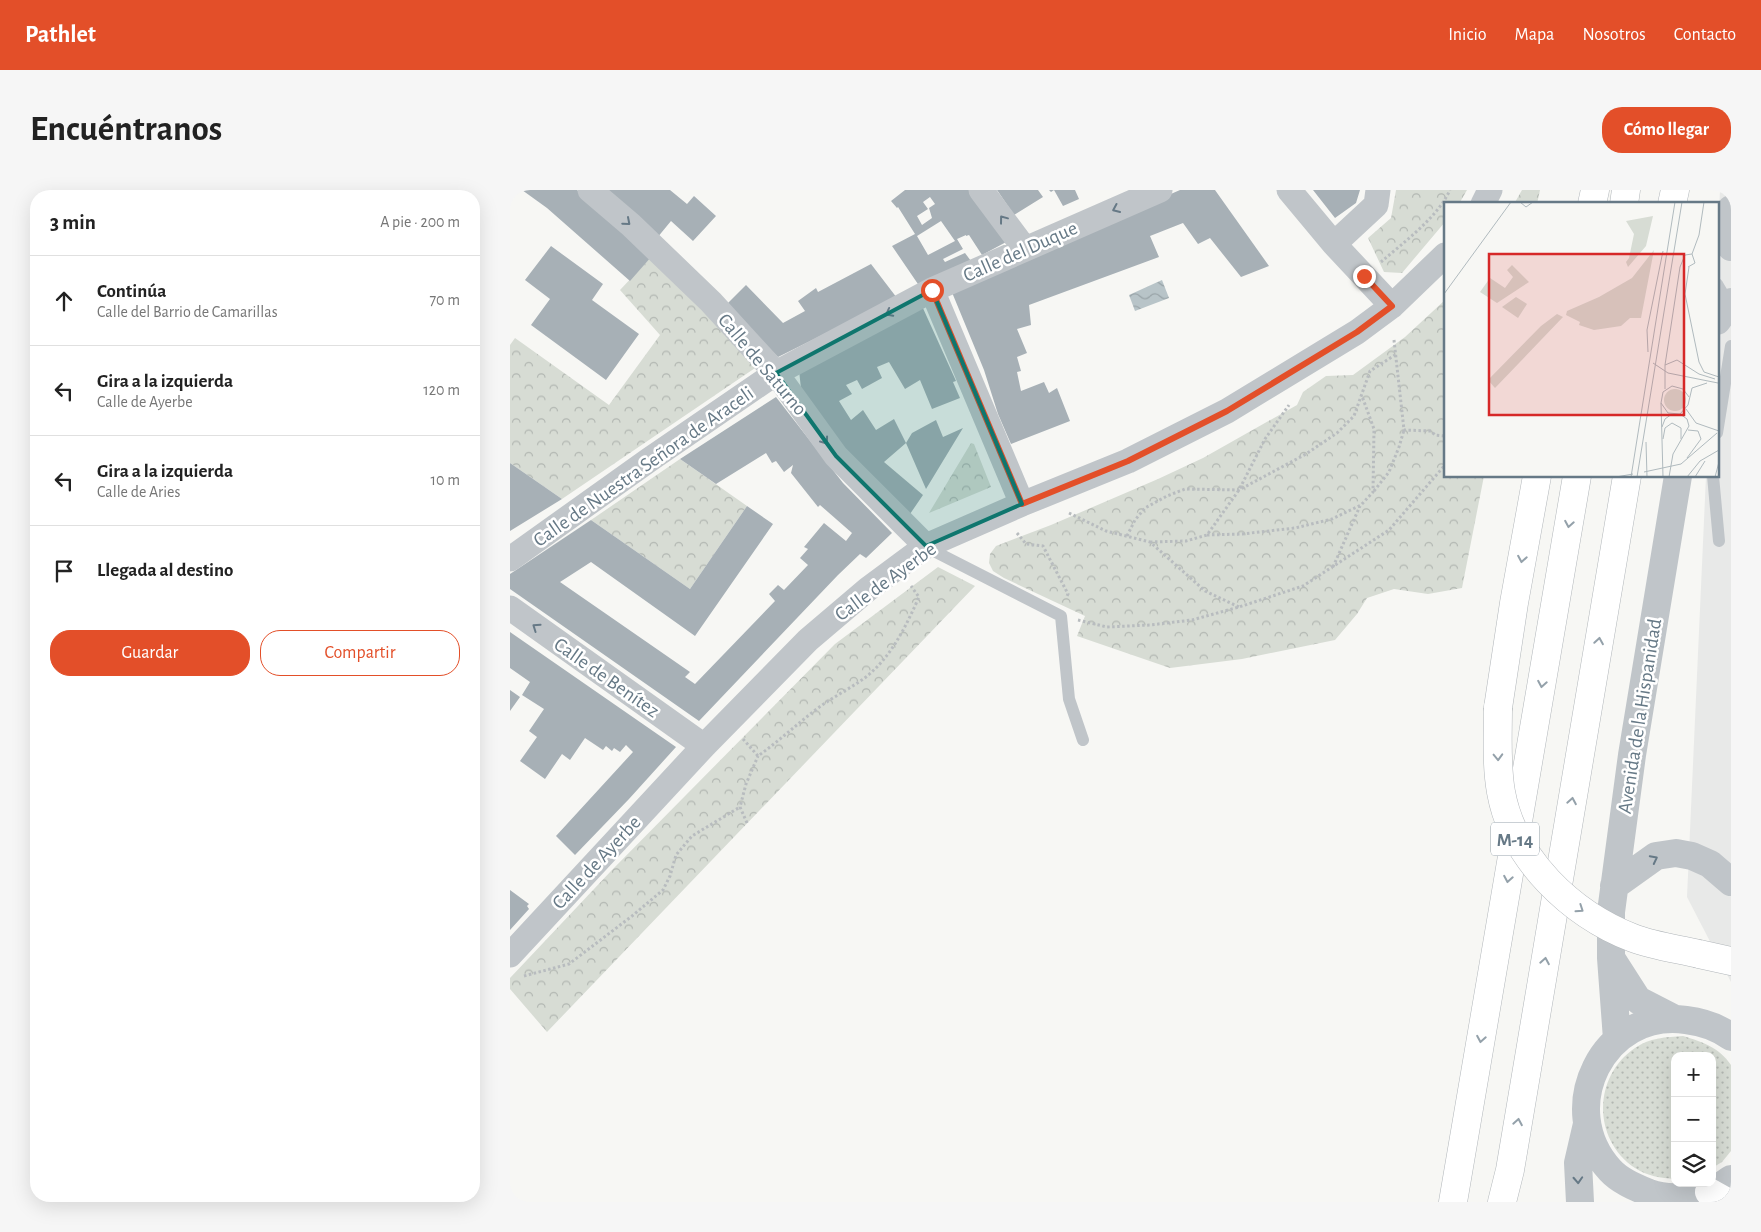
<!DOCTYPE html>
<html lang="es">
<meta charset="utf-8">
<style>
body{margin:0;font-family:"Alegreya Sans",sans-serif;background:#f6f6f6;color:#222}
.controls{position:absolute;right:15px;bottom:15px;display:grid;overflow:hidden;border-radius:10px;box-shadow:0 5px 20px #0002}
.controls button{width:45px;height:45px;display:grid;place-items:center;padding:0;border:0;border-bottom:1px solid #e0e0e0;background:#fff;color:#222;font:25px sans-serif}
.stop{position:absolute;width:15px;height:15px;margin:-11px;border:4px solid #e34f29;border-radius:50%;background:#fff}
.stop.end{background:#e34f29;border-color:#fff;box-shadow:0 1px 5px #0008}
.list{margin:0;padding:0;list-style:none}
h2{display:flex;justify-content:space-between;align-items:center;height:65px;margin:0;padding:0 20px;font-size:21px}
h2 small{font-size:16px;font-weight:400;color:#767676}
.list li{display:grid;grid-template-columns:32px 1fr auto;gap:15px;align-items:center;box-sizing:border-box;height:90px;padding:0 20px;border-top:1px solid #e0e0e0}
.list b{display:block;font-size:19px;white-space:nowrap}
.list p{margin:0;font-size:16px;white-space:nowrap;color:#767676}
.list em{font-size:16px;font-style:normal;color:#767676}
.actions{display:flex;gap:10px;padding:15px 20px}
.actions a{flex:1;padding:11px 0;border:1px solid #e34f29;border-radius:20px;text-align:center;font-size:18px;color:#e34f29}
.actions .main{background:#e34f29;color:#fff}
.icon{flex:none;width:28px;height:28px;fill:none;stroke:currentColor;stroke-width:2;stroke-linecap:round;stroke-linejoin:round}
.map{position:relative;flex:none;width:1221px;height:1012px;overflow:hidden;border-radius:20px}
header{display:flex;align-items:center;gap:30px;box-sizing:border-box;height:70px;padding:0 25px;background:#e34f29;color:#fff}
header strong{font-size:24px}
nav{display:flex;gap:28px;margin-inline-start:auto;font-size:18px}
.intro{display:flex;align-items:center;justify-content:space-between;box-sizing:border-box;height:120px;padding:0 30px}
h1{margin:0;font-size:35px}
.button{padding:12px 22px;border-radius:20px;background:#e34f29;color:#fff;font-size:18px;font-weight:700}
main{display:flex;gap:30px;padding:0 30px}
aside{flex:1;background:#fff;border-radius:20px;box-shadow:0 5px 20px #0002}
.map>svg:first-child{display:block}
</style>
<header>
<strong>Pathlet</strong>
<nav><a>Inicio</a><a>Mapa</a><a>Nosotros</a><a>Contacto</a></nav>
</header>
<div class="intro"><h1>Encuéntranos</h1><a class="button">Cómo llegar</a></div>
<main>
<aside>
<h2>3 min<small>A pie · 200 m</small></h2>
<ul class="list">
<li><svg class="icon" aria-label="ahead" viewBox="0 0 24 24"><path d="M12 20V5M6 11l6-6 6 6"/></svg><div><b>Continúa</b><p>Calle del Barrio de Camarillas</p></div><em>70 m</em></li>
<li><svg class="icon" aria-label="left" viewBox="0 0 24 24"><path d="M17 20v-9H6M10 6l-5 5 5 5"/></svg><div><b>Gira a la izquierda</b><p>Calle de Ayerbe</p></div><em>120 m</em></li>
<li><svg class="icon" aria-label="left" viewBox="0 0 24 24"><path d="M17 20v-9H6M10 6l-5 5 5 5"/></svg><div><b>Gira a la izquierda</b><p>Calle de Aries</p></div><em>10 m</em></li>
<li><svg class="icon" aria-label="arrive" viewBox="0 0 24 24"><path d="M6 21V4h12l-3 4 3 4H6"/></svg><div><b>Llegada al destino</b></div></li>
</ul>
<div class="actions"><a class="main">Guardar</a><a>Compartir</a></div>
</aside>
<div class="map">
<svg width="1221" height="1012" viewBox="0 0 1221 1012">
<defs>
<pattern id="grass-dots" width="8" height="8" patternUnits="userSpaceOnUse" patternTransform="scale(1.25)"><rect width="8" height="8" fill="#d7dcd4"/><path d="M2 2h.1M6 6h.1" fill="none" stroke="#b2b7b2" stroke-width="1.8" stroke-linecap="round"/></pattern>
<pattern id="park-crowns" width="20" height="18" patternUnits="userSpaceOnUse" patternTransform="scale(1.25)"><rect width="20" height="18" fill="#d7dcd4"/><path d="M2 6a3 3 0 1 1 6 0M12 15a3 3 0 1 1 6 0" fill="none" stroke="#b2b7b2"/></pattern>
<pattern id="water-waves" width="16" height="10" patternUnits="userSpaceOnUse" patternTransform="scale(1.25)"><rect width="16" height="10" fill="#b8c4c8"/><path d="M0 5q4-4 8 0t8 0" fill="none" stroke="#99a4a8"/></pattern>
</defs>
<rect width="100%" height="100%" fill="#f7f7f4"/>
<path fill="#e8e9e8" d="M 1210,0 L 1221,0 L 1221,792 L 1177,707 L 1196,286 L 1207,286 L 1207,60 Z"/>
<path fill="url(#grass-dots)" d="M 1173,846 C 1192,852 1209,857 1221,875 L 1221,961 L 1212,972 L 1202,978 L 1202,866 L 1165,866 L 1165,989 C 1151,988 1137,986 1125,978 C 1082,949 1083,886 1125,858 C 1139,848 1156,847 1173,846 Z"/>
<path fill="url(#park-crowns)" d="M 886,0 L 957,0 L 949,14 L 935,14 L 935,32 L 892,83 L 874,82 L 858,48 L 881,28 Z
M 1012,0 L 1030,0 L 1027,14 L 1004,14 Z
M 142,66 L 251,174 L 52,309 L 0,273 L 0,155 L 5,148 L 99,215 L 150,145 L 110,100 Z
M 935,110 L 935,286 L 974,286 L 952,398 L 918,404 L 884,399 L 857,408 L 847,424 L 825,450 L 732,469 L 660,478 L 567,446 L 575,426 L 494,388 L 483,381 L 479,373 L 480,364 L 486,356 L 541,335 L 648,289 L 693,268 L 787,215 L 793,202 L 816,186 L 843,185 L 895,147 Z
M 461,253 L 464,254 L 481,297 L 419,323 Z
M 170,269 L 237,316 L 180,399 L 81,330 Z
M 428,377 L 465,396 L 37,842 L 0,799 L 0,788 L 101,681 L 325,454 Z"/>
<path fill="url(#water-waves)" d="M 652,90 L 659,108 L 625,121 L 619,105 Z"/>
<path fill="#a7b0b6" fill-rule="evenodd" d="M 12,0 L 67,0 L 142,66 L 120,91 L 37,18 Z
M 91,0 L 160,0 L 177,14 L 184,6 L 206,26 L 183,51 L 161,31 L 147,48 Z
M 395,0 L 459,0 L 498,51 L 472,65 L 459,45 L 456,46 L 456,45 L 447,49 L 453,59 L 433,69 L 435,72 L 455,63 L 461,71 L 410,97 L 382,56 L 405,44 L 388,17 L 387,18 L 381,11 ZM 420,7 L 425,14 L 419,18 L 422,28 L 412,35 L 407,26 L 418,19 L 413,12 ZM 431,31 L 445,51 L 418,65 L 407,46 Z
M 487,0 L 528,0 L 533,7 L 504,25 Z
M 539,0 L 565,0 L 569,9 L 553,16 L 544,0 L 541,2 Z
M 670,0 L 705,0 L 759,76 L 731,87 L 700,48 L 688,54 L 673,33 L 640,46 L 649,67 L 519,115 L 521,135 L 507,139 L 517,163 L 507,167 L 511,181 L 507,182 L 511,201 L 534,192 L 539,203 L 547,198 L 560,231 L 501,254 L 488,224 L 474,180 L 441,100 Z
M 803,0 L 850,0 L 846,13 L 825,28 Z
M 41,56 L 93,94 L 82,110 L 129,144 L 96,190 L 21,135 L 40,109 L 15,90 Z
M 361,74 L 387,108 L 268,167 L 215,116 L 236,95 L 273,133 L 295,121 L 288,111 L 306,98 L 308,102 Z
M 412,116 L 446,191 L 443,192 L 450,208 L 422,219 L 410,190 L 395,199 L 379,172 L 367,177 L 372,188 L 352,199 L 347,190 L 336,195 L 342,204 L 329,211 L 341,230 L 353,220 L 366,240 L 384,229 L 396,253 L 402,243 L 426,230 L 433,247 L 453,238 L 416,299 L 396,253 L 374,272 L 413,305 L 400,324 L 324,248 L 291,199 L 289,180 Z
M 266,207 L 333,293 L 382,343 L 356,368 L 350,364 L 328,385 L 189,531 L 0,399 L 0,384 L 81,330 L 180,399 L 237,316 L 263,334 L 185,446 L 81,372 L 50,392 L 180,482 L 175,487 L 185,494 L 265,411 L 259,404 L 268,395 L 274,400 L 298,375 L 290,368 L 298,359 L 294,357 L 314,333 L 336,351 L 342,343 L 310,315 L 308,317 L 281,283 L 283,275 L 274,282 L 266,271 L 262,273 L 256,263 L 206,294 L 170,269 Z
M 0,273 L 52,309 L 0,341 Z
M 0,442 L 166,557 L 119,609 L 65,665 L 46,646 L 123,562 L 116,555 L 110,562 L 104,558 L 102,561 L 96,556 L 93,560 L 75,548 L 60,570 L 52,564 L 35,589 L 10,571 L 27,547 L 19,541 L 34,519 L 12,505 L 20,492 L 0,478 Z
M 0,500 L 10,507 L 0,521 Z
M 0,700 L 19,714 L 17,716 L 19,719 L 0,740 Z"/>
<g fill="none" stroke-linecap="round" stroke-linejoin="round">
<defs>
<path id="motorway" d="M 1082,14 L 1085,0
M 1114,14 L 1116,0
M 1162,14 L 1165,0
M 988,518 L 1004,413 L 1027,286
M 1189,764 L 1221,771
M 1199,1002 L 1217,1012
M 943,1012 L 1067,286
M 992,1012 L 1000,980 L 1117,286"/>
</defs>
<use href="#motorway" stroke="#b1b6ba" stroke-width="29"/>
<path stroke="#b8bcbf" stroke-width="3" stroke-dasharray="2.5 2.5" stroke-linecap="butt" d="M 871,72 C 894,52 927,28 940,0
M 884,150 L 894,240 L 921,241 L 925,245 L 935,246
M 864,301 L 879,282 L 889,257 L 894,240
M 559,323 L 596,341 L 640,352 L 695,401 L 729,417
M 507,343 L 516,354 L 533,356 L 558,404 L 556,408
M 697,345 L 732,344 L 785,338 L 822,329 L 851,315 L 863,302 L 864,239 L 852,206
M 617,346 L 625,330 L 635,318 L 657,306 L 675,299 L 729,300 L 796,264 L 827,243 L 844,226 L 860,181 L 885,165
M 640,352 L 676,351 L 697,345 L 729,300 L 755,249 L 779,215
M 823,377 L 850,316
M 568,430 L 597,437 L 640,435 L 682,430 L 729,417 L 793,396 L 879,340 L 935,275
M 233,549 L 248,566 C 269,551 287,534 308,518 C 323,507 341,498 356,487 C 382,466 396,436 409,407 L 401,396
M 237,633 L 230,617 L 236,594 L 248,566
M 14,786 L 59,774 L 122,726 L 153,700 L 160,686 L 166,665 L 182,646 L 230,617"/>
<path stroke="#c0c5c9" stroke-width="12" d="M 1207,94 L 1220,116
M 1207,243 L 1221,156
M 1203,286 L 1209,351
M 416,357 L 551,426 L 559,509 L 573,550"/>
<path stroke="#c0c5c9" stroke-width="25" d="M 80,0 L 121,35 L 201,112 L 266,183 L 326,266 L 416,356
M 471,0 L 515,59
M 779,0 L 824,54 L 882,116
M 973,14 L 980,0
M 824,54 L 866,15 L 868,0
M 422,100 L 512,314
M 0,369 L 139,270 L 266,183 L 422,100 L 650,0
M 0,418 L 194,556
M 0,765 L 194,556 L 298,450 L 358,399 L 416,356 L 512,314 L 618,271 L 717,221 L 847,142 L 882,116 L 935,65"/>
<path stroke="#c0c5c9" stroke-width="28" d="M 1221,19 C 1215,31 1214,44 1221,57
M 1207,131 L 1221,112
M 1104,696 L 1146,666 L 1166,663 L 1182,666 L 1200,674 L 1221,692
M 1103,771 L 1128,810 L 1163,828
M 1221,847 C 1208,837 1192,832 1176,830 C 1093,818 1044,919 1100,980 C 1110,991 1125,997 1139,1003 C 1164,1012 1200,1006 1221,989
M 1107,849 L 1101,768 L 1101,722 L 1122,565 L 1168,286
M 1070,1012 L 1068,973 L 1077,934"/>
<use href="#motorway" stroke="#fff" stroke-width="28"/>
<defs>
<path id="motorway-bridge" d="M 988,518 C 988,546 986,574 991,602 C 1003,669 1061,724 1123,748 C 1144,756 1168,759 1189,764"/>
</defs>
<use href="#motorway-bridge" stroke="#b1b6ba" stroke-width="29" stroke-linecap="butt"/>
<use href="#motorway-bridge" stroke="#fff" stroke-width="28"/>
</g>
<defs><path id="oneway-chevron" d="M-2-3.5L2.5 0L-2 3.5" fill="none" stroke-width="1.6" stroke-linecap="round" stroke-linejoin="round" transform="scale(1.25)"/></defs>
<g stroke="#667986">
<use href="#oneway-chevron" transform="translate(606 19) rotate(156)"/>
<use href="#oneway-chevron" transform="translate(493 29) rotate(-127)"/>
<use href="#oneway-chevron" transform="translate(117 32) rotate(41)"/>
<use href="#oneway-chevron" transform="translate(379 123) rotate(152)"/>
<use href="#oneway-chevron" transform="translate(315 251) rotate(54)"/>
<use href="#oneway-chevron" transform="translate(26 437) rotate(-145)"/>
<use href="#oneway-chevron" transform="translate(1144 669) rotate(-27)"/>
<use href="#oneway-chevron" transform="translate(1068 990) rotate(87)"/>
</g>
<g stroke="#94a1aa">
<use href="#oneway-chevron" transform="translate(1059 334) rotate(100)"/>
<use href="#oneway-chevron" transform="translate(1012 369) rotate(100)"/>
<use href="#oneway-chevron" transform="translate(1089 451) rotate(-81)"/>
<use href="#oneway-chevron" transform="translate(1032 494) rotate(100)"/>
<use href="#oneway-chevron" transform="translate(988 567) rotate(88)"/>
<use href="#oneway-chevron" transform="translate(1062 611) rotate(-80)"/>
<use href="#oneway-chevron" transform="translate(998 689) rotate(100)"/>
<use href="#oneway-chevron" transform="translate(1070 719) rotate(34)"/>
<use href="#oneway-chevron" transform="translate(1035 771) rotate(-80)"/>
<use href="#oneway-chevron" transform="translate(971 849) rotate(100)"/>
<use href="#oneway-chevron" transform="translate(1008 932) rotate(-80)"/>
</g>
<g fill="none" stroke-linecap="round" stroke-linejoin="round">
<path stroke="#e34f29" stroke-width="6" d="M 422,100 L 512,314 L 618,271 L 717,221 L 847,142 L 882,116 L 854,86"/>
</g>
<path fill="#0f766e" fill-opacity="0.2" stroke="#0f766e" stroke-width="4" stroke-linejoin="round" d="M 422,100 L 512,314 L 416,356 L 326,266 L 266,183 Z"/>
<g text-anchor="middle" stroke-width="5" stroke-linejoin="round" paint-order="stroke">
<rect fill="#fff" stroke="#94a1aa" stroke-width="1" x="981" y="632.5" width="48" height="33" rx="4"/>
<g font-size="19" font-weight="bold" fill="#667986">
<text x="1005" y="656">M-14</text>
</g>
<g font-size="20" fill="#667986" stroke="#fff">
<text transform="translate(510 61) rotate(-24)" y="7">Calle del Duque</text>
<text transform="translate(253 174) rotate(50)" y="7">Calle de Saturno</text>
<text transform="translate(133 276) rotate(-35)" y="7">Calle de Nuestra Señora de Araceli</text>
<text transform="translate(375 391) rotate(-36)" y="7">Calle de Ayerbe</text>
<text transform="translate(97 487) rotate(35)" y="7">Calle de Benítez</text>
<text transform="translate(1129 526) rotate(-81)" y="7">Avenida de la Hispanidad</text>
<text transform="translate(86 672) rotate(-47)" y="7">Calle de Ayerbe</text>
</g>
</g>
<g transform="translate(934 12)">
<rect width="275" height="275" fill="#f7f7f4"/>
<path d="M220 198a11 11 0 1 1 22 0a11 11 0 1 1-22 0Z" fill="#d7dcd4"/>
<path d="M 209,14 L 202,44 L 184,65 L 182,60 L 185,56 L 190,32 L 182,19 ZM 210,48 L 197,116 L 186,116 L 177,124 L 150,128 L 135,123 L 136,120 L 122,113 L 123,109 L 155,95 L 188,76 ZM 68,63 L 85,80 L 53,101 L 36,90 L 46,76 L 61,86 L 69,75 L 63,68 ZM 72,95 L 83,102 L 74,116 L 58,105 ZM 113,112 L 119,115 L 51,186 L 44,178 L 97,124 Z" fill="#d7dcd4"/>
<path fill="none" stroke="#b0babe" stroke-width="1" d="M 76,0 L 82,5 L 89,0M 248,52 L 255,33 L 260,0M 244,65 L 251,61 L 248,52M 245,65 L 241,92 L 255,160 L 260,170 L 275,175M 0,92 L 67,0M 204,150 L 203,128 L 219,49M 209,161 L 224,171 L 274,181M 221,163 L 233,158 L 255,172 L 271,177M 221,187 L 221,163 L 236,65 L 241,53 L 248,52M 245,195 L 239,187 L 228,184 L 219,190 L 217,201 L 224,211 L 236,212 L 244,203 L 248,186 L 263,181M 217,201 L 219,275M 242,207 L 252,221 L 275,229M 218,225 L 221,217 L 228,212M 219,237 L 221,226 L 228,221 L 237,226 L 237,237M 202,240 L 203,275M 243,256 L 257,237 L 254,229 L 244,228M 200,270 L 237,262 L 273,231M 172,275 L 189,272M 187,275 L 231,0M 193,275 L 238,0M 225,275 L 229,252 L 245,224 L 243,217 L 236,212M 243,275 L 256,259 L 275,248M 251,275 L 261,259M 271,275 L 275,260"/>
<path fill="#d62828" fill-opacity="0.15" stroke="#d62828" stroke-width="2.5" d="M 45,52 L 240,52 L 240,213 L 45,213 Z"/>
<rect width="275" height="275" fill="none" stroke="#667986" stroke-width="2.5"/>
</g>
</svg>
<div class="controls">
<button>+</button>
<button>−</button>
<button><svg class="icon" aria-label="layers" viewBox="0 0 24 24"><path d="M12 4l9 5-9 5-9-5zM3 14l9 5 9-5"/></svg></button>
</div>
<div class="stop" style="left:422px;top:100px"></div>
<div class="stop end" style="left:854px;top:86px"></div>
</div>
</main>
